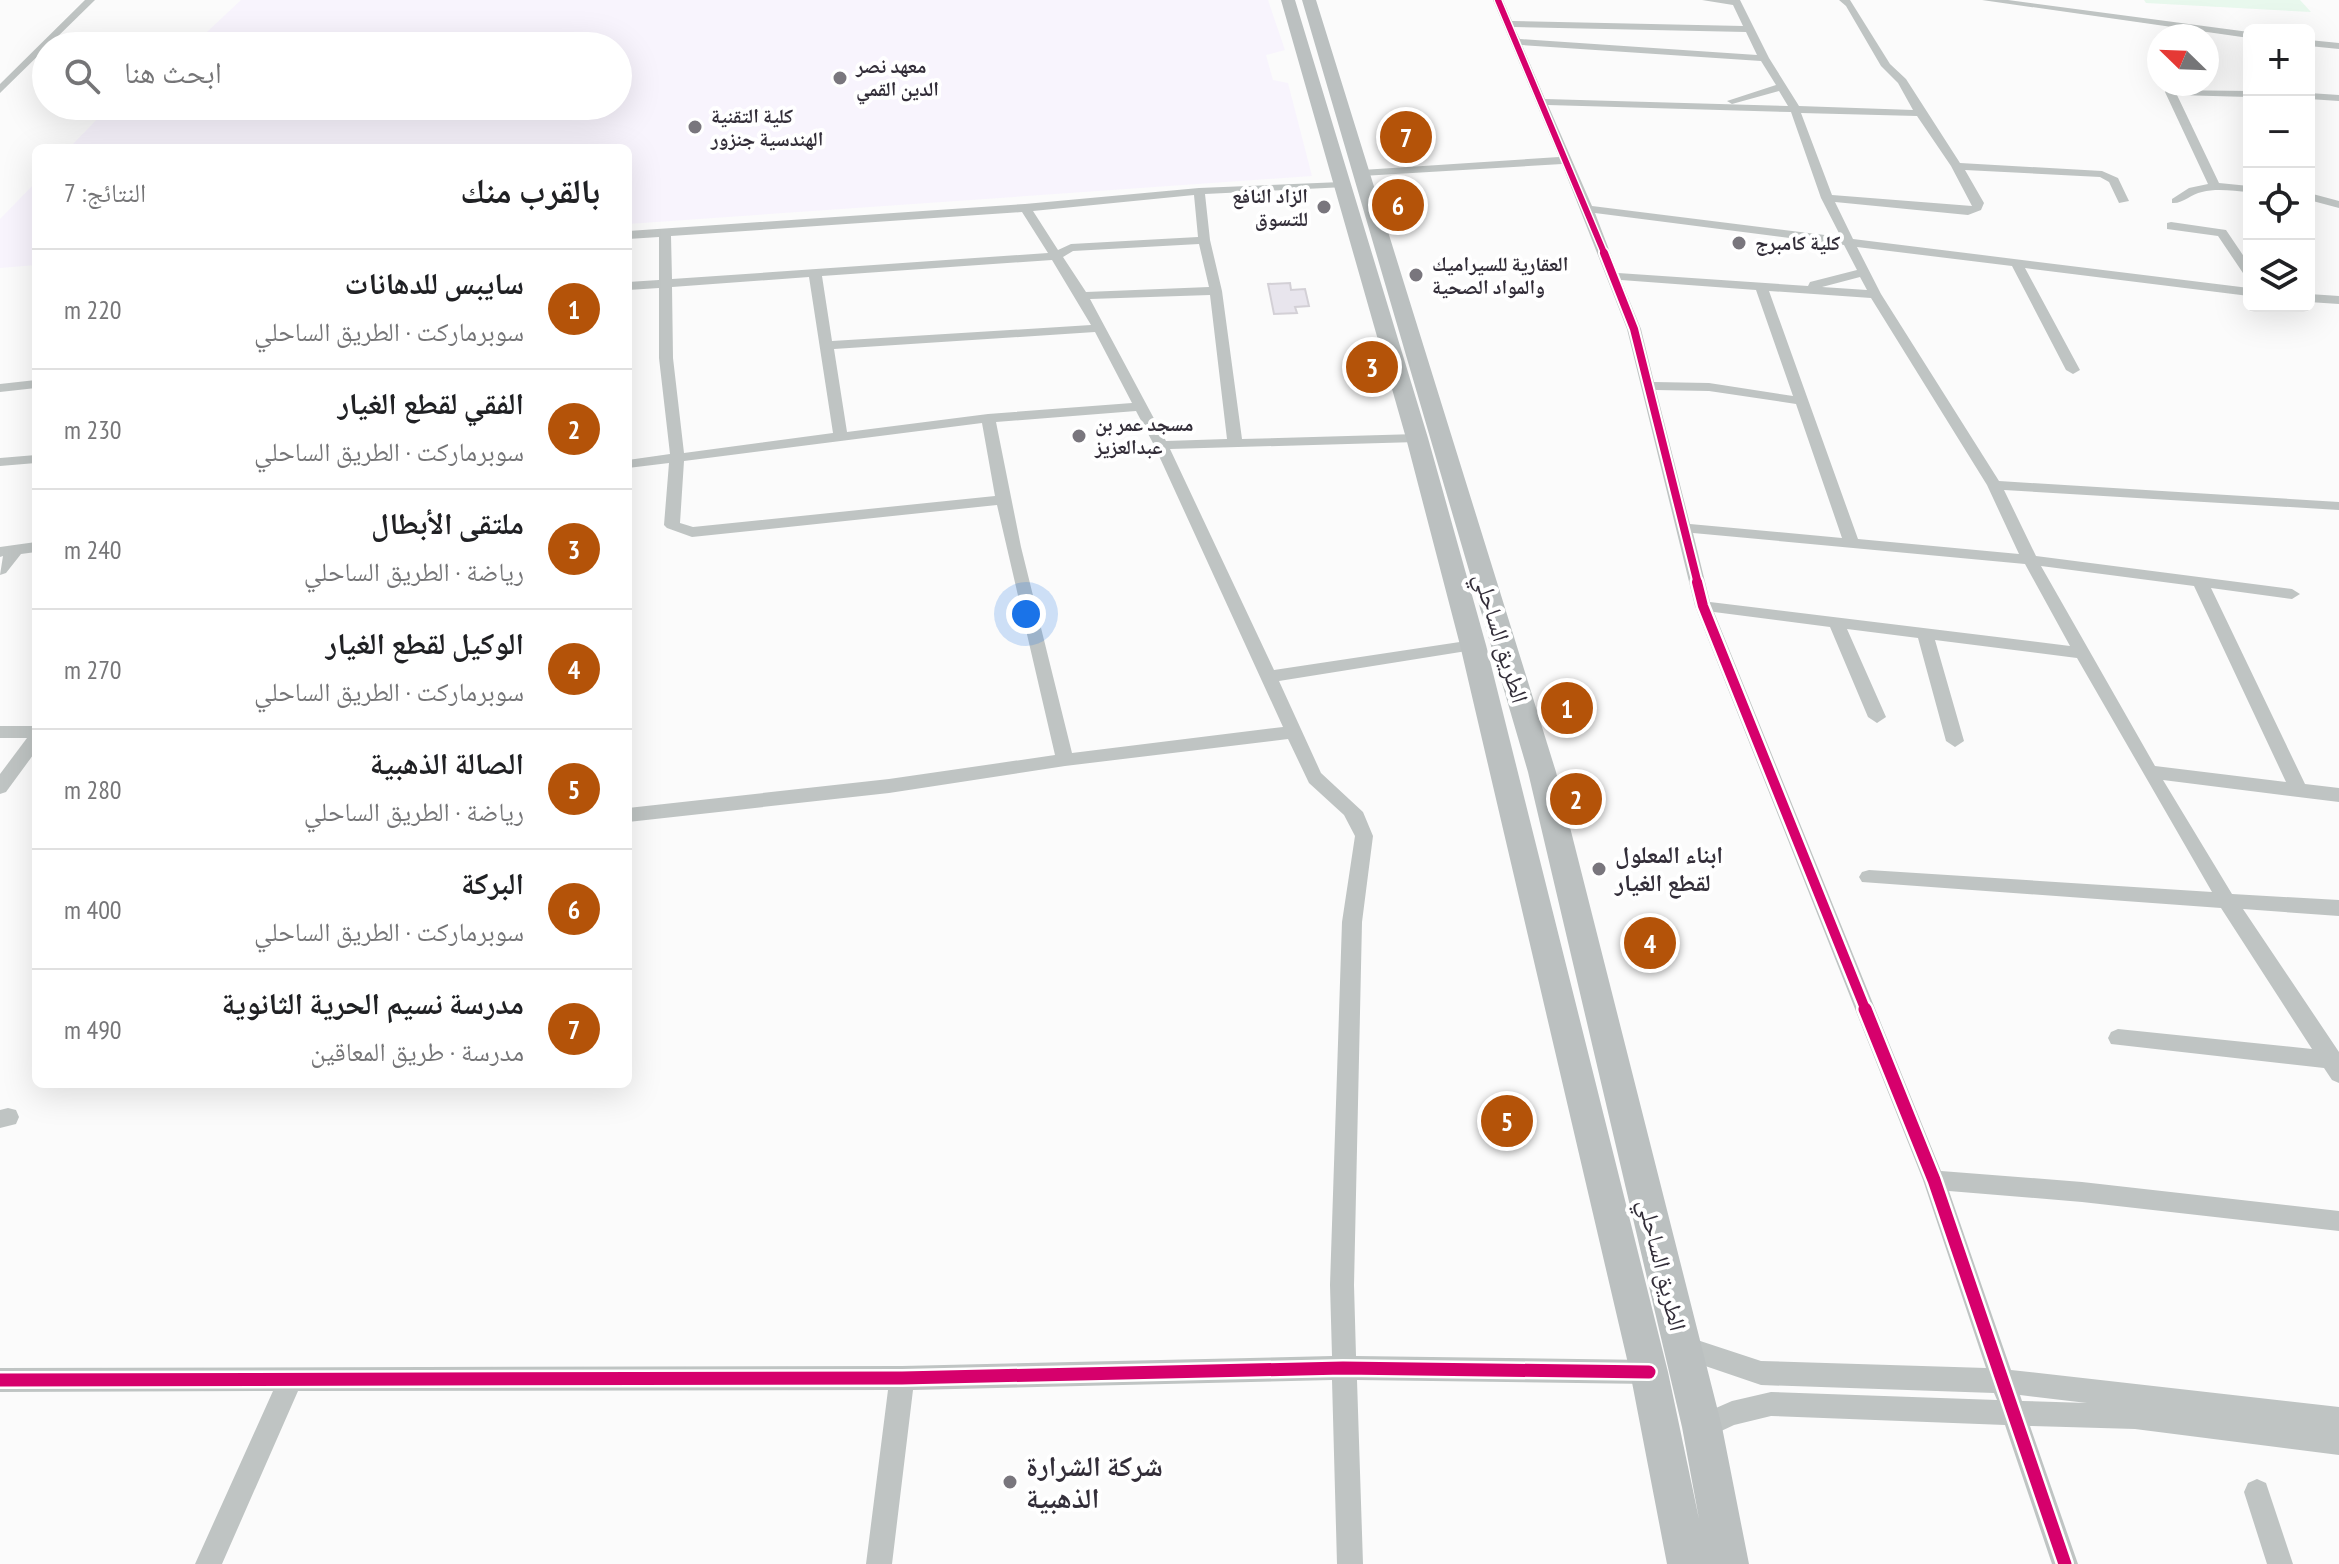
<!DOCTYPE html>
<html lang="ar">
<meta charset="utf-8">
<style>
body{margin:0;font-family:"PT Sans Narrow","Noto Naskh Arabic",sans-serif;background:#f2f2f2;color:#202124;direction:rtl}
.controls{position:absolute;right:24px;top:24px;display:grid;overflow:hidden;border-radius:12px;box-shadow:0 8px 32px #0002}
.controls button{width:72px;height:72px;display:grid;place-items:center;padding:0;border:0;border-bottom:2px solid #e0e0e0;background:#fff;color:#202124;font:40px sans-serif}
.compass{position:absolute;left:2147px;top:24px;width:72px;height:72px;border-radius:50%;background:#fff;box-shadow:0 8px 32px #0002;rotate:293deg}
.you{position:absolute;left:1026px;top:614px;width:28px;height:28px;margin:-20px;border:6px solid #fff;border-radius:50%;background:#1a73e8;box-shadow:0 0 0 12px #1a73e833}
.badge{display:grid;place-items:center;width:52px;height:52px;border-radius:50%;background:#b45309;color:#fff;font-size:26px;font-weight:700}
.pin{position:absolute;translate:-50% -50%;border:4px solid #fff;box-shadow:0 2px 8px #0006}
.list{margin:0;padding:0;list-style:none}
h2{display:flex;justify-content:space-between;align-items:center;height:104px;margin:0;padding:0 32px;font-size:34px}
h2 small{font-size:26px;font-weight:400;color:#757577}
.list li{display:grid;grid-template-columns:52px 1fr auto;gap:24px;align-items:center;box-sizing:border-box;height:120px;padding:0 32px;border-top:2px solid #e0e0e0}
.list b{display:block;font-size:30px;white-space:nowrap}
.list p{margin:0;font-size:26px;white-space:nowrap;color:#757577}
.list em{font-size:26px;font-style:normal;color:#757577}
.icon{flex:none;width:44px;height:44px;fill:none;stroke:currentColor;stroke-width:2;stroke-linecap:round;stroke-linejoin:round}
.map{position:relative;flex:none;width:2339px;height:1564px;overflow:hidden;direction:ltr}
.search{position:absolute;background:#fff;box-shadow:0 8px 32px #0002;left:32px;top:32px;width:600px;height:88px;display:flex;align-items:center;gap:20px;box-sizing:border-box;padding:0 28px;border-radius:44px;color:#757577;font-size:30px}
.panel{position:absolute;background:#fff;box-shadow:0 8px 32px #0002;left:32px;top:144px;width:600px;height:944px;border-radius:12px;direction:rtl}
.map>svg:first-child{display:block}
</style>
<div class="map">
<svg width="2339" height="1564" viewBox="0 0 2339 1564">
<rect width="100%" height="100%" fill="#fbfbfb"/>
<path fill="#f8f4fd" d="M 241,0 L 1268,0 L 1285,50 L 1266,55 L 1273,80 L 1288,83 L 1312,176 L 628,224 L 628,148 L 69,148 L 110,106 L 618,106 L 618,46 L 192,46 Z
M 36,182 L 36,265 L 0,268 L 0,219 Z"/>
<path fill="#e8f8ed" d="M 2144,0 L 2300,0 L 2311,12 L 2146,3 Z"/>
<path fill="#e8e5ed" stroke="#d3d0d6" stroke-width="2" d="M 1290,283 L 1291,290 L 1305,289 L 1309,306 L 1295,307 L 1297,313 L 1274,314 L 1268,284 Z"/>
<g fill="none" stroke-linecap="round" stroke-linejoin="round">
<path fill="#bfc4c3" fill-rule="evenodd" d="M 85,0 L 95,0 L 0,93 L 0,84 Z
M 1493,0 L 1503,0 L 1512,21 L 1743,26 L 1733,5 L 1702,0 L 1740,0 L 1769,58 L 1799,106 L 1913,110 L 1898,83 L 1881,66 L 1846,6 L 1839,0 L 1850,0 L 1890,64 L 1906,79 L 1960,163 L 2102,171 L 2118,178 L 2129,201 L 2119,203 L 2109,182 L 2100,177 L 1965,170 L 1984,203 L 1981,210 L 1968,215 L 1835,202 L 1853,239 L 2249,288 L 2249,296 L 2025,268 L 2080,370 L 2073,374 L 2066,370 L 2012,266 L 1857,247 L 1881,294 L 1999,481 L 2339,502 L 2339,510 L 2004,490 L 2036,556 L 2292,589 L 2300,594 L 2292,599 L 2211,588 L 2305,784 L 2339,788 L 2339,802 L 2163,780 L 2232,894 L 2339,900 L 2339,916 L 2243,909 L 2339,1052 L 2339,1083 L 2332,1080 L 2324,1068 L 2111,1044 L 2108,1038 L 2111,1032 L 2118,1029 L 2312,1049 L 2221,908 L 1862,882 L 1859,877 L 1862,872 L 1869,870 L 2212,892 L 2077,658 L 1935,640 L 1964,741 L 1955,747 L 1946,741 L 1918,638 L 1847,629 L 1886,717 L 1877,723 L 1868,717 L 1830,627 L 1714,612 L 1941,1171 L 2082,1182 L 2339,1211 L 2339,1231 L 2082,1202 L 1949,1191 L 2011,1370 L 2339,1407 L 2339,1455 L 2135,1429 L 2030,1426 L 2078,1564 L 2052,1564 L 2005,1425 L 1771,1416 L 1734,1425 L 1702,1440 L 1693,1436 L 1689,1427 L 1693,1418 L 1732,1401 L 1771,1392 L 1997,1400 L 1994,1393 L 1761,1385 L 1673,1355 L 1670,1347 L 1673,1339 L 1682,1335 L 1761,1361 L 1986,1368 L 1923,1180 L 1695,606 L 1627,329 L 1562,164 L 1362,176 L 1356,173 L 1362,170 L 1559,157 ZM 1514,27 L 1746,32 L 1757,55 L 1520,39 ZM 1522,45 L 1761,61 L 1776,85 L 1727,101 L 1732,104 L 1779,91 L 1788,106 L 1545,99 ZM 1548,105 L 1791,112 L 1821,198 L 1841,237 L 1592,206 ZM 1801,113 L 1917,116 L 1951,166 L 1972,206 L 1832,195 ZM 1595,213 L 1844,245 L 1857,270 L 1810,282 L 1808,286 L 1618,273 ZM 1860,277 L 1867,290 L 1822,287 ZM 1621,280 L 1756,290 L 1793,396 L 1709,383 L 1654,382 L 1641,329 ZM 1769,291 L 1871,298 L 1987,485 L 2019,554 L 1858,539 ZM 1656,390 L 1709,391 L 1796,404 L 1842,538 L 1690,524 ZM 1693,533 L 2025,564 L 2070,646 L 1710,602 ZM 2041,566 L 2194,586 L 2286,782 L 2155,766 ZM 2020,1395 L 2087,1403 L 2022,1401 Z
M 1982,0 L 2008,0 L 2249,32 L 2249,38 Z
M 2309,40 L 2339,43 L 2339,49 L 2309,46 Z
M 2166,90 L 2249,91 L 2249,97 L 2177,95 L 2219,183 L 2249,186 L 2249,192 C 2234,191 2217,188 2202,192 C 2191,194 2183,204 2172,203 L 2172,199 L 2189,188 L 2208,184 L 2165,92 Z
M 2309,93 L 2339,95 L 2339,101 L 2309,99 Z
M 1341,182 L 1347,185 L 1345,187 L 1205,194 L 1210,240 L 1222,291 L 1242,439 L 1417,434 L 1424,438 L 1417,442 L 1170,449 L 1274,670 L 1473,640 L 1481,645 L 1473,650 L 1279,681 L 1321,773 L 1363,812 L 1373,836 L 1362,922 L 1354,1285 L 1356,1356 L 1649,1360 L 1658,1364 L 1661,1372 L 1658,1380 L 1649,1384 L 1357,1380 L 1363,1564 L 1337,1564 L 1332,1380 L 913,1390 L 892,1564 L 866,1564 L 888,1390 L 298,1391 L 222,1564 L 195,1564 L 273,1391 L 0,1392 L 0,1368 L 902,1366 L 1332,1356 L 1330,1285 L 1342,922 L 1355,836 L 1344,815 L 1309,783 L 1288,739 L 1065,766 L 889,793 L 628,822 L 628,808 L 889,779 L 1055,755 L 997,505 L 692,537 L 667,528 L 664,525 L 669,463 L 628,468 L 628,460 L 670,454 L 659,358 L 659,288 L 628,290 L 628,282 L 659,280 L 659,237 L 628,239 L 628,231 L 1025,204 L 1199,188 ZM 1194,195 L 1198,237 L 1071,244 L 1058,250 L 1033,211 ZM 1022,212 L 1048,253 L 672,279 L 671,236 ZM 1199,244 L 1209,287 L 1086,292 L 1063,257 L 1073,251 ZM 1052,260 L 1091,325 L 832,341 L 822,276 ZM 809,277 L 833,433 L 684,453 L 673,358 L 672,287 ZM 1210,295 L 1227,439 L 1166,441 L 1090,299 ZM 1095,332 L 1132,403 L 988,414 L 847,432 L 834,349 ZM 1136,411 L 1154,445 L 1283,727 L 1072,753 L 1021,547 L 996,422 ZM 982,423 L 995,496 L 693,527 L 680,523 L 684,461 Z
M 2309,193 L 2339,201 L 2339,208 L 2309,200 Z
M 2171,222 L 2226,230 L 2249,264 L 2249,277 L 2245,276 L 2218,236 L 2167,229 L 2167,223 Z
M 2309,294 L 2339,296 L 2339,304 L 2309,302 Z
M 36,380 L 36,388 L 0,392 L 0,384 Z
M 36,455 L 36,463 L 0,466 L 0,458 Z
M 36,542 L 36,552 L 21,554 L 6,573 L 0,575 L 3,556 L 0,557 L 0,547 Z
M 0,726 L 36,726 L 36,751 L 6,792 L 0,794 L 0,774 L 27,738 L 0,738 Z
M 8,1108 L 16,1110 L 19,1117 L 16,1124 L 0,1128 L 0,1110 Z
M 2257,1479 L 2266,1483 L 2293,1564 L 2267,1564 L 2244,1492 L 2248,1483 Z"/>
<path fill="#bbc0c0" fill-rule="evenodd" d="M 1281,0 L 1295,0 L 1428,438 L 1486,645 L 1668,1372 L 1699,1519 L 1682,1427 L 1528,772 L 1302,0 L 1316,0 L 1556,772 L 1722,1427 L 1749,1564 L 1667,1564 L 1630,1372 L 1460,645 L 1406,438 Z"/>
<defs>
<path id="cycleway-far3" d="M 1498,0 L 1605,255"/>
<path id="cycleway-far2" d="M 1604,253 L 1634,329 L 1698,584"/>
<path id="cycleway-far1" d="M 1697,582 L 1703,606 L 1866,1011"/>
<path id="cycleway" d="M 1865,1009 L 1934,1180 L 2065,1564
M 0,1380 L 902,1378 L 1343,1368 L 1649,1372"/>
</defs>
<use href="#cycleway-far3" stroke="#fff" stroke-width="9"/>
<use href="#cycleway-far2" stroke="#fff" stroke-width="12"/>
<use href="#cycleway-far1" stroke="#fff" stroke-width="15"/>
<use href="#cycleway" stroke="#fff" stroke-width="18"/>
<use href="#cycleway-far3" stroke="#d6006c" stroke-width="6"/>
<use href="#cycleway-far2" stroke="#d6006c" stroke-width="8"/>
<use href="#cycleway-far1" stroke="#d6006c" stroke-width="10"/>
<use href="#cycleway" stroke="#d6006c" stroke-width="13"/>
</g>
<g fill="#79767d" stroke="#fff" stroke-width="3">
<circle cx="840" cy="78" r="8"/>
<circle cx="695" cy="127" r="8"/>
<circle cx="1324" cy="207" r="8"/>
<circle cx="1739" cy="243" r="8"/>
<circle cx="1416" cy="275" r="8"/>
<circle cx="1079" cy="436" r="8"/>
<circle cx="1599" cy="869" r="8"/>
<circle cx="1010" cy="1482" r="8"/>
</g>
<g text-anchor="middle" stroke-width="8" stroke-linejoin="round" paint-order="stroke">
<g font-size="20" font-weight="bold" fill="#332e39" stroke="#fff" text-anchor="start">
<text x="856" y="73">معهد نصر<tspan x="856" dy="23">الدين القمي</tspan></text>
<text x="711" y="123">كلية التقنية<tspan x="711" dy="23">الهندسية جنزور</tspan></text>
<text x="1308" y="203" text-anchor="end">الزاد النافع<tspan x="1308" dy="23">للتسوق</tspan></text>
<text x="1755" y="250">كلية كامبرج</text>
<text x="1432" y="271">العقارية للسيراميك<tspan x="1432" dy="23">والمواد الصحية</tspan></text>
<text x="1095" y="431">مسجد عمر بن<tspan x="1095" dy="23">عبدالعزيز</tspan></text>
</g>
<g font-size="24" fill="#332e39" stroke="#fff">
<text transform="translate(1501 638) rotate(73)" y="8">الطريق الساحلي</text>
<text transform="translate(1662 1265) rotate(76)" y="8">الطريق الساحلي</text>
</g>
<g font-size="24" font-weight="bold" fill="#332e39" stroke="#fff" text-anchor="start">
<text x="1615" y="863">ابناء المعلول<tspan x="1615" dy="28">لقطع الغيار</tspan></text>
</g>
<g font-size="28" font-weight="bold" fill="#332e39" stroke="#fff" text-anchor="start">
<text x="1026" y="1476">شركة الشرارة<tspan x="1026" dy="32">الذهبية</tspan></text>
</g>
</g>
</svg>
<div class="controls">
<button>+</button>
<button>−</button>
<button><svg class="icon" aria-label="locate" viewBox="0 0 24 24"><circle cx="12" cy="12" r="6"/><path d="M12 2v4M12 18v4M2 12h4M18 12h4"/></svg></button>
<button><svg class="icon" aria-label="layers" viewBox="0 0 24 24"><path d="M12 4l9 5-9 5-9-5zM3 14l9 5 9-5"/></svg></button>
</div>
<svg class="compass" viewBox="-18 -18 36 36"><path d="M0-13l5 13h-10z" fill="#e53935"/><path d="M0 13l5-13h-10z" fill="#757577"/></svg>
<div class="you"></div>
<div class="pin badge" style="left:1567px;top:708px">1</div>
<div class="pin badge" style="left:1576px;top:799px">2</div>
<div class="pin badge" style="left:1372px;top:367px">3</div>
<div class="pin badge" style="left:1650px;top:943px">4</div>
<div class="pin badge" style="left:1507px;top:1121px">5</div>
<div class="pin badge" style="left:1398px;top:205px">6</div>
<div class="pin badge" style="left:1406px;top:137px">7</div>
<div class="search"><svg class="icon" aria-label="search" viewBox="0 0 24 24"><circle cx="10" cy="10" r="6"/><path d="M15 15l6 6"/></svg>ابحث هنا</div>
<section class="panel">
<h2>بالقرب منك<small>النتائج: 7</small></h2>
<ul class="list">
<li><span class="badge">1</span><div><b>سايبس للدهانات</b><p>سوبرماركت · الطريق الساحلي</p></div><em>220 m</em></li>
<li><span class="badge">2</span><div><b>الفقي لقطع الغيار</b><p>سوبرماركت · الطريق الساحلي</p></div><em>230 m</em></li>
<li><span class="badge">3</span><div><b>ملتقى الأبطال</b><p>رياضة · الطريق الساحلي</p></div><em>240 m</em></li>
<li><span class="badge">4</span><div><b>الوكيل لقطع الغيار</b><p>سوبرماركت · الطريق الساحلي</p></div><em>270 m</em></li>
<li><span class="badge">5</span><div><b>الصالة الذهبية</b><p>رياضة · الطريق الساحلي</p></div><em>280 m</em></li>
<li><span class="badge">6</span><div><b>البركة</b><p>سوبرماركت · الطريق الساحلي</p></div><em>400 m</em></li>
<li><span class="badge">7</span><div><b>مدرسة نسيم الحرية الثانوية</b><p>مدرسة · طريق المعاقين</p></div><em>490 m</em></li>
</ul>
</section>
</div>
